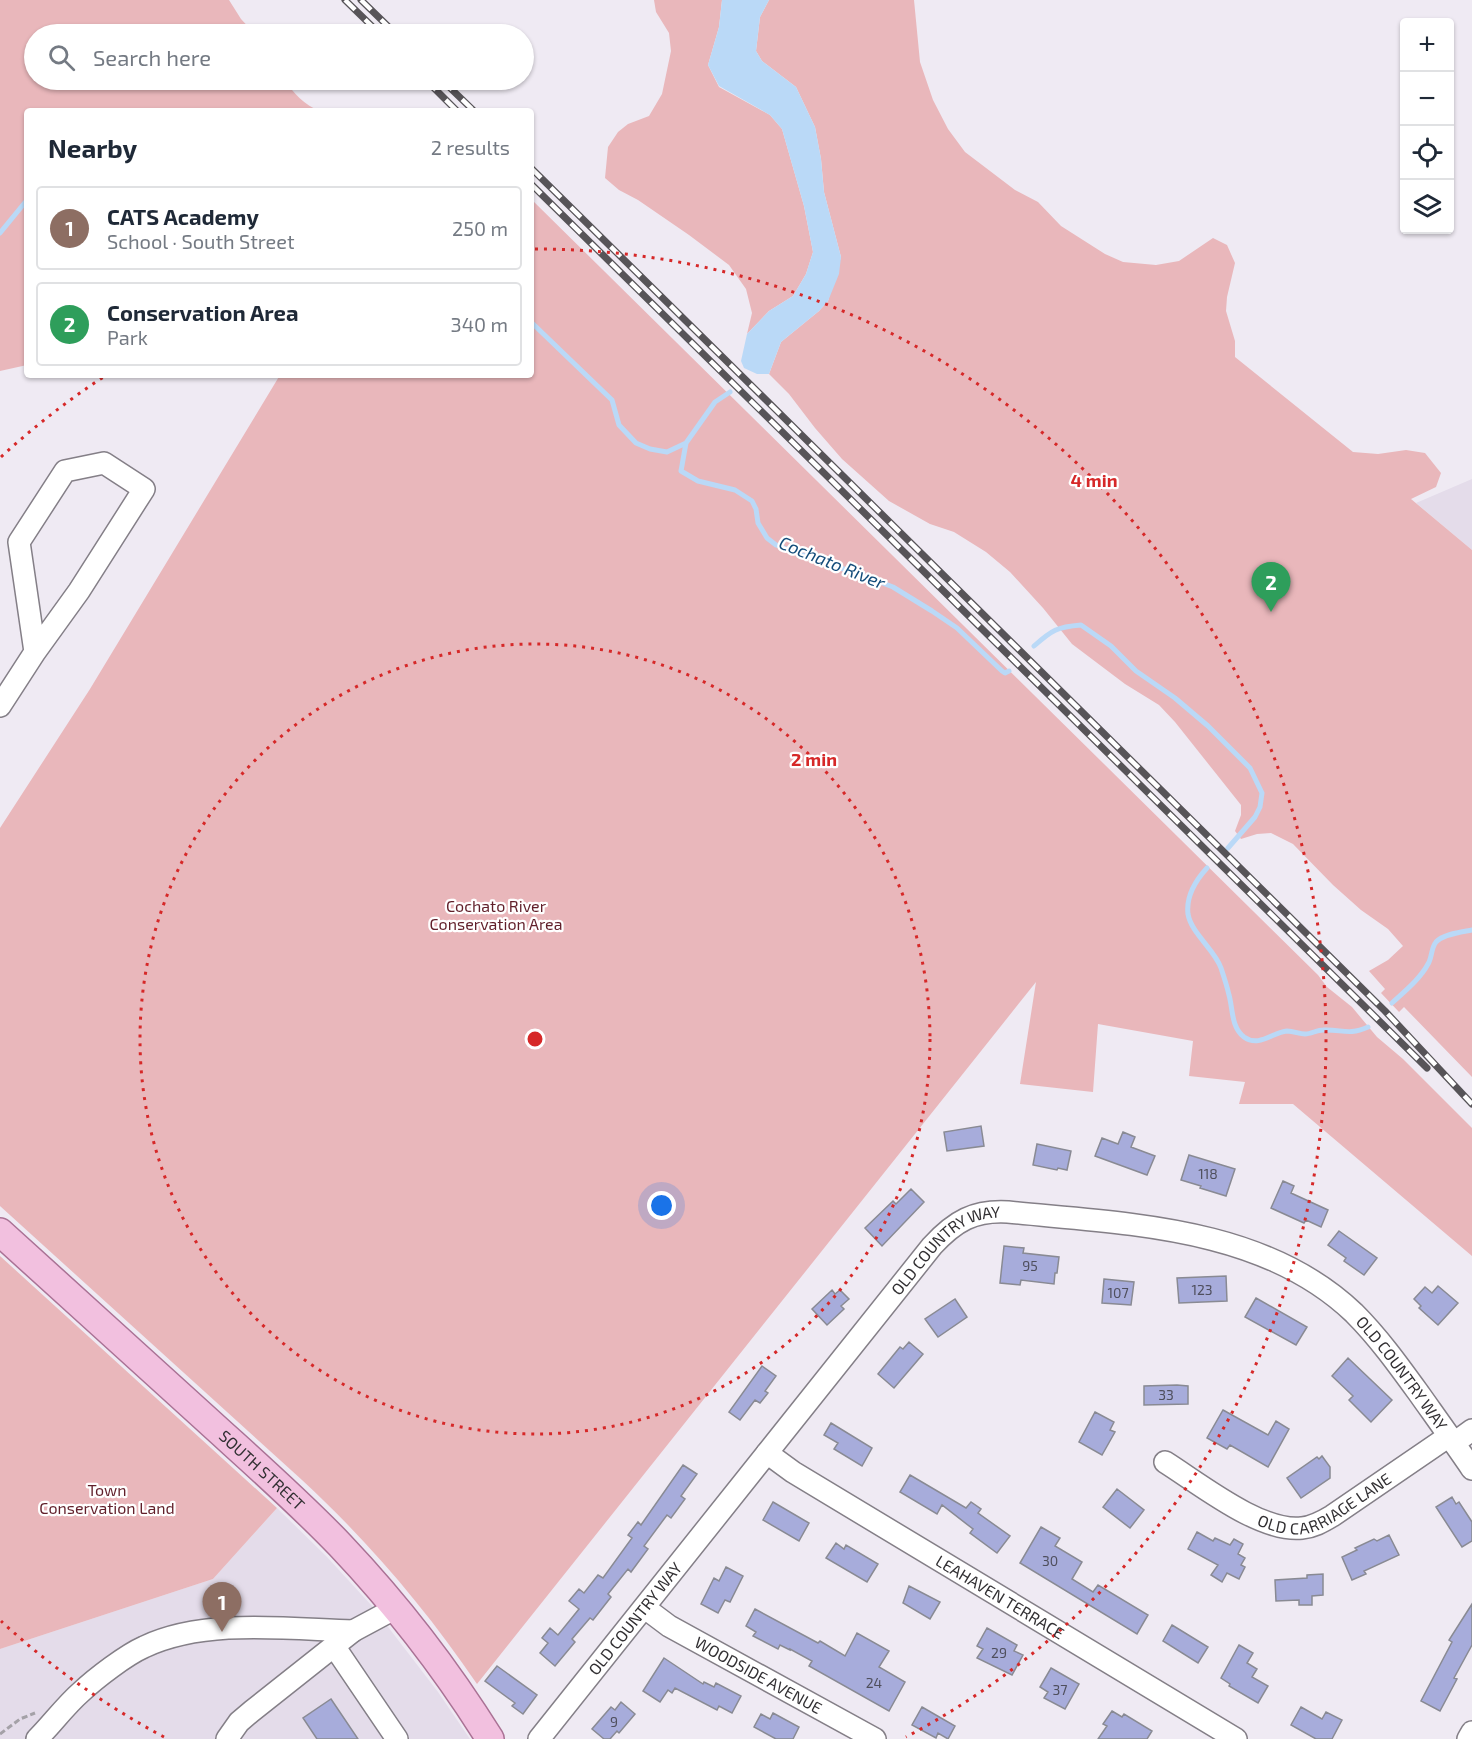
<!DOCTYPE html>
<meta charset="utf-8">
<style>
body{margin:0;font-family:"Exo 2",sans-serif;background:#f6f6f7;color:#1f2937}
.controls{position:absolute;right:18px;top:18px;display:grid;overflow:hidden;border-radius:6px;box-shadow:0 2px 4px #0004}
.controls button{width:54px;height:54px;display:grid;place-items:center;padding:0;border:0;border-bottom:2px solid #e0e1e3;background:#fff;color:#1f2937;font:30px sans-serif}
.you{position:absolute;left:662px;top:1206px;width:21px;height:21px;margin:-15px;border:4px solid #fff;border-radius:50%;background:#1a73e8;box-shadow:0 0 0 9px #1a73e833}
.badge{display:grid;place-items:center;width:39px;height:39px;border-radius:50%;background:#149756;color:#fff;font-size:20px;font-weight:700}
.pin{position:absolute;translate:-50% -50px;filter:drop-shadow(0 2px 3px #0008)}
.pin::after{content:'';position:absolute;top:32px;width:21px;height:18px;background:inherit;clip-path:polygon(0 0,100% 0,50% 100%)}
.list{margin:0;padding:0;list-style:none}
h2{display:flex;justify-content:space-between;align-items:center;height:78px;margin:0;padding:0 24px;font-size:26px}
h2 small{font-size:20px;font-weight:400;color:#747a83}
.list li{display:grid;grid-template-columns:39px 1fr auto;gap:18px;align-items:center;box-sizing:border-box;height:84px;margin:0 12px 12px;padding:0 12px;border:2px solid #e0e1e3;border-radius:6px}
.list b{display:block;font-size:22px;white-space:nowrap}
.list p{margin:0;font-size:20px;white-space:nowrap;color:#747a83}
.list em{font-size:20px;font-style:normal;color:#747a83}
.icon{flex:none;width:33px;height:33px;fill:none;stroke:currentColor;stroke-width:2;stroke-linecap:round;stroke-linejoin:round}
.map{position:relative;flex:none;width:1472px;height:1739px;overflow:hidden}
.search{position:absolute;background:#fff;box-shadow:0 2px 4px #0004;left:24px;top:24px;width:510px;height:66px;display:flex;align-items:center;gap:15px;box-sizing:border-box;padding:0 21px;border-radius:33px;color:#747a83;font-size:22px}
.panel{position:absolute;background:#fff;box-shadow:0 2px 4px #0004;left:24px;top:108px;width:510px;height:270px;border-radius:6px}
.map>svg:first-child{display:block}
</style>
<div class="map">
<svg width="1472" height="1739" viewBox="0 0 1472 1739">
<rect width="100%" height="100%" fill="#efeaf3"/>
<path fill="#e4dcea" d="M 1472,479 L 1472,550 L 1416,503 Z
M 277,1508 L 327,1557 L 372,1606 L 438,1692 L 470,1739 L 0,1739 L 0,1649 L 213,1579 Z"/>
<path fill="#e9b7bb" d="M 0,0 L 229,0 L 241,19 L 255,34 L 34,34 L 34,80 L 284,80 C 294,93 304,105 320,111 L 27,111 L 27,365 L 0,371 Z
M 654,0 L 722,0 L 719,27 L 708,65 L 719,87 L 770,115 L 782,129 L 804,206 L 813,252 L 806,274 L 793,296 L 769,311 L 747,334 L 752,313 L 746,289 L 729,265 L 689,235 L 638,200 L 619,190 L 605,178 L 608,147 L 618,132 L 628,124 L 649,116 L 662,94 L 671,51 L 669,33 L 656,12 Z
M 769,0 L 914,0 L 920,62 L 933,100 L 948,129 L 965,152 L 1015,190 L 1038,202 L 1061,226 L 1105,254 L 1123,262 L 1156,265 L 1179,261 L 1213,238 L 1227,245 L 1235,263 L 1227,297 L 1226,311 L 1235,341 L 1235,357 L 1353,452 L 1378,454 L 1406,450 L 1425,453 L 1441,473 L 1436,487 L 1411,499 L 1472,550 L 1472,1077 L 1404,1007 L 1399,1012 L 1381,993 L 1385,989 L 1369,971 L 1388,960 L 1403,946 L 1388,929 L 1361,910 L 1333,885 L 1293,844 L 1271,833 L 1257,834 L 1241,839 L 1235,831 L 1241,815 L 1241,805 L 1175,722 L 1159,705 L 1125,684 L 1072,644 L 1043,608 L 1010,572 L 986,552 L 954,532 L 930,524 L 889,501 L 842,459 L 815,428 L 789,394 L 769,374 L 781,342 L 819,311 L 828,301 L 841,257 L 824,192 L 821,159 L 815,127 L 796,87 L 762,61 L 756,51 L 760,17 Z
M 531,199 L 1318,975 L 1327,987 L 1352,1007 L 1377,1037 L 1403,1059 L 1472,1128 L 1472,1256 L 1293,1104 L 1239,1104 L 1245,1082 L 1189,1076 L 1193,1041 L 1098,1024 L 1093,1092 L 1020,1084 L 1036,982 L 477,1684 C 426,1609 368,1541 302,1480 L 0,1206 L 0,828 L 90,689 L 280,375 L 531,375 Z
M 0,1256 L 277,1508 L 213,1579 L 0,1649 Z"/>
<path fill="#bad9f7" d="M 722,0 L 769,0 L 760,17 L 756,51 L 762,61 L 796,87 L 815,127 L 821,159 L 824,192 L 841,257 L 839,274 L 828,301 L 819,311 L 781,342 L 769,374 L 757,374 L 744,368 L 741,361 L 747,334 L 769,311 L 793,296 L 806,274 L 813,252 L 804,206 L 782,129 L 770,115 L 719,86 L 708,65 L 719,27 Z"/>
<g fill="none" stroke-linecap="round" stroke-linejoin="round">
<path stroke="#bad9f7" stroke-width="5" d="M 0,233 L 27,200
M 531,322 L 612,400 L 619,425 L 636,443 L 650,449 L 667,452 L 686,443
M 730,392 L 715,402 L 686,443 L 681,471 L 698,481 L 735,490 L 752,501 L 756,509 L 758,523 L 767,538 L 776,545 L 819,561 L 862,575 L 893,587 L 932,611 L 957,628 L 1002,671 L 1005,673 L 1009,671
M 1034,646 C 1052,630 1057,627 1081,625 L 1111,646 L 1136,671 L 1175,698 L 1208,726 L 1250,768 L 1262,793 L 1260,807 L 1255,817 L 1228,848
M 1207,868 C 1196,880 1186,897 1188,914 C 1191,933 1215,950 1221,968 C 1224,977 1227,986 1229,995 C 1233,1009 1231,1027 1244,1037 C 1259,1048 1273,1032 1287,1031 C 1294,1031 1299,1034 1305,1034 C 1311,1034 1317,1030 1323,1030 C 1342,1029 1348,1036 1368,1027
M 1392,1003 C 1405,991 1420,979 1428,964 C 1432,958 1431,948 1436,942 C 1443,934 1462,932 1472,930"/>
</g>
<path fill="#a7acdb" stroke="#898a93" stroke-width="1.5" d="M 981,1126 L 984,1146 L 947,1151 L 944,1132 Z
M 1123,1132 L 1135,1137 L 1131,1147 L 1155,1156 L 1147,1175 L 1095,1156 L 1102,1138 L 1118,1144 Z
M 1037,1144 L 1071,1151 L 1067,1170 L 1058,1168 L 1057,1170 L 1033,1165 Z
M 1189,1155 L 1235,1169 L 1226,1196 L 1200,1188 L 1201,1186 L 1181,1180 Z
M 1283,1181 L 1294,1186 L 1291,1193 L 1328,1210 L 1321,1227 L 1306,1220 L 1304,1223 L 1271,1208 Z
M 911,1189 L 924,1202 L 882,1246 L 865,1228 L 893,1201 L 896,1204 Z
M 1339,1231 L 1377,1258 L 1364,1275 L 1344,1261 L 1346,1258 L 1328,1245 Z
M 1004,1246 L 1024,1248 L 1023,1253 L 1059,1257 L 1057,1273 L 1055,1273 L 1054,1284 L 1021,1280 L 1020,1285 L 1000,1283 Z
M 1226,1276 L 1227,1301 L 1179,1303 L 1177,1278 Z
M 1104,1279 L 1134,1282 L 1131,1305 L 1102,1303 Z
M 1438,1286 L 1458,1303 L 1438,1325 L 1419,1308 L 1421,1306 L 1414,1299 L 1425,1287 L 1432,1293 Z
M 832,1290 L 835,1294 L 840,1290 L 849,1299 L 841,1306 L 844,1309 L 827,1325 L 812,1309 Z
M 1256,1298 L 1307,1327 L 1296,1345 L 1245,1317 Z
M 955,1299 L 967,1317 L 938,1337 L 925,1319 Z
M 909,1342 L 923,1354 L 894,1388 L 878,1374 L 900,1347 L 903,1349 Z
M 1348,1358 L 1392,1400 L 1371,1422 L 1349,1400 L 1353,1396 L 1332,1376 Z
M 762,1366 L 776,1376 L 765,1391 L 768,1393 L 760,1403 L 755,1400 L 740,1420 L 729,1412 Z
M 1177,1385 L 1188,1386 L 1188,1404 L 1144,1405 L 1144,1386 Z
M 1223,1410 L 1268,1435 L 1276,1421 L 1289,1429 L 1268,1467 L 1230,1445 L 1227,1449 L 1207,1438 Z
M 1095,1412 L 1114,1422 L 1110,1430 L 1115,1432 L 1102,1455 L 1079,1442 Z
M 831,1423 L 872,1448 L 862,1466 L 834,1449 L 838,1443 L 824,1435 Z
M 1322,1456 L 1330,1467 L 1330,1478 L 1301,1498 L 1287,1478 L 1317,1457 L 1319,1459 Z
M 683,1465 L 697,1474 L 681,1496 L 685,1499 L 671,1518 L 667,1515 L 644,1546 L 648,1549 L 631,1572 L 628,1569 L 608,1594 L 611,1597 L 593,1620 L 590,1618 L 572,1639 L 575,1642 L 555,1666 L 540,1653 L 548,1643 L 542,1638 L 550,1628 L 558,1635 L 579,1609 L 569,1601 L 579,1589 L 584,1593 L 598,1575 L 603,1578 L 632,1538 L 628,1535 L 638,1522 L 641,1525 Z
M 910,1475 L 966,1508 L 971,1502 L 981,1509 L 978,1513 L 1010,1536 L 997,1553 L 970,1533 L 973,1529 L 942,1505 L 937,1514 L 900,1492 Z
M 1117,1489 L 1144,1510 L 1130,1528 L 1103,1507 Z
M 1452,1497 L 1456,1504 L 1459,1502 L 1472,1522 L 1472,1541 L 1462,1547 L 1436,1507 Z
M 773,1502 L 809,1523 L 799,1541 L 763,1520 Z
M 1041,1527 L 1060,1538 L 1055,1546 L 1082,1562 L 1072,1579 L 1093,1592 L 1098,1585 L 1148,1615 L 1137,1634 L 1020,1563 Z
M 1197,1532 L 1213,1541 L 1215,1538 L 1230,1545 L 1234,1539 L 1243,1544 L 1238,1554 L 1245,1558 L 1241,1565 L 1245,1567 L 1239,1579 L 1227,1573 L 1222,1582 L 1211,1575 L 1218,1565 L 1188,1549 Z
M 1389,1535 L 1399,1555 L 1364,1571 L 1366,1574 L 1352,1580 L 1342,1557 L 1357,1550 L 1355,1548 L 1374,1539 L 1377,1541 Z
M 836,1543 L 844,1549 L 846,1545 L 878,1564 L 867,1582 L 826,1558 Z
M 726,1567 L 743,1576 L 730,1602 L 725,1600 L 718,1613 L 701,1604 L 714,1578 L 719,1581 Z
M 1323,1574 L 1323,1595 L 1312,1596 L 1312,1605 L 1299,1605 L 1299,1600 L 1276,1601 L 1275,1580 L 1307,1578 L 1307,1575 Z
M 909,1586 L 940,1602 L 930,1619 L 903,1603 Z
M 1472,1604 L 1472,1645 L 1454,1678 L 1457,1679 L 1440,1711 L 1421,1701 L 1452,1642 L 1449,1640 Z
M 755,1609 L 818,1643 L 820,1641 L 845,1656 L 857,1633 L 889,1651 L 879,1667 L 905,1682 L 889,1711 L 809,1666 L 812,1661 L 790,1649 L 790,1650 L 780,1645 L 778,1649 L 753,1636 L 756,1632 L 746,1626 Z
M 1172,1625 L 1208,1647 L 1198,1663 L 1163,1641 Z
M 987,1628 L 1017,1645 L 1014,1651 L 1023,1655 L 1012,1675 L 977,1658 L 983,1649 L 977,1646 Z
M 1239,1645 L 1253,1653 L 1247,1663 L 1257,1669 L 1252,1677 L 1268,1686 L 1258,1703 L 1229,1686 L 1230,1684 L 1221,1678 Z
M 664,1658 L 703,1684 L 704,1682 L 714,1687 L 716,1683 L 741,1696 L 732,1713 L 719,1706 L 717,1710 L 675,1688 L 672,1693 L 668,1690 L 660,1702 L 643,1691 Z
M 497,1666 L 537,1695 L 523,1714 L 512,1706 L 515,1703 L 485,1681 Z
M 1051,1668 L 1079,1684 L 1065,1709 L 1044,1698 L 1048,1692 L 1040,1687 Z
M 331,1699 L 358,1739 L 317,1739 L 303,1718 Z
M 621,1702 L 635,1714 L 619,1733 L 617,1731 L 610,1739 L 604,1739 L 592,1729 L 611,1707 L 615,1710 Z
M 922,1707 L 955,1726 L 948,1739 L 938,1733 L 936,1738 L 912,1725 Z
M 1301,1707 L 1322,1719 L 1326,1712 L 1342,1720 L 1332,1739 L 1316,1739 L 1291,1725 Z
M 1112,1711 L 1122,1717 L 1124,1714 L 1152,1731 L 1147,1739 L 1098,1739 L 1107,1726 L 1103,1724 Z
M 773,1713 L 799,1727 L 793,1739 L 776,1739 L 754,1727 L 761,1714 L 770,1719 Z"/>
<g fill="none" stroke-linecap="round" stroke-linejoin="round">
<defs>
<g id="minor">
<path d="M 0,706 L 35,652 L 79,591 L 144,489 L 104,463 L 65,471 L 19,542 L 35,652"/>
<path d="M 1454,1443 L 1472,1430"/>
<path id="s1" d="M 767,1453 L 793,1472 L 1236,1739"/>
<path id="s2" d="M 1165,1462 C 1200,1484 1261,1533 1302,1528 C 1313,1527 1322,1522 1332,1516 L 1449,1436"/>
<path id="s3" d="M 645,1608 L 669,1626 L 875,1739"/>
<path d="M 334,1646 L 397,1739"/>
<path d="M 37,1739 C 52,1724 65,1706 81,1692 C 96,1678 126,1655 144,1647 C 205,1618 288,1629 353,1631"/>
<path d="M 227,1739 L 239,1722 L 252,1711 L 353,1631 L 396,1608"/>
<path id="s4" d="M 539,1739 L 932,1246 C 955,1221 974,1210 1008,1212 C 1126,1224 1263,1226 1354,1313 C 1379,1338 1399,1366 1420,1395 C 1437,1419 1455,1444 1472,1469"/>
<path d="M 1468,1739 L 1472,1732"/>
</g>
<g id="major">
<path id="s5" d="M 0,1232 C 68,1294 137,1356 205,1418 C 251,1460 298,1501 340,1545 C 396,1604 447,1670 490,1739"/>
</g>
</defs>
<use href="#minor" stroke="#847f87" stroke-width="24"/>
<use href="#major" stroke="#aa7295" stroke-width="30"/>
<path stroke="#a4a1a7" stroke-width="3" stroke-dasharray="6 3" stroke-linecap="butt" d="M 0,1734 L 20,1719 L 35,1713"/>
<use href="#minor" stroke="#fff" stroke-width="21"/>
<use href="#major" stroke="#f2c0df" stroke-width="27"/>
<defs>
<path id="rail" d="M 345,0 L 380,34
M 361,0 L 396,34
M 426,80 L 457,111
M 442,80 L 474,111
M 531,168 L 1385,1011 L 1472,1104
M 531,184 L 1427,1068"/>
</defs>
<use href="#rail" stroke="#575458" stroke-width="7"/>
<use href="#rail" stroke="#fff" stroke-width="4.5" stroke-dasharray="14" stroke-linecap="butt"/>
</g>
<g fill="none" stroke="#d62828" stroke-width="3" stroke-dasharray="3 6">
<circle cx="535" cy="1039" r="395"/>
<path d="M164 1737A790 790 0 0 1 1 1621M1 457A790 790 0 0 1 105 376M535 249A790 790 0 0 1 906 1737"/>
</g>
<g text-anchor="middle" stroke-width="4.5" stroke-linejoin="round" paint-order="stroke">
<g font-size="14" fill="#4f4f5d">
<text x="1208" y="1179">118</text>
<text x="1030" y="1271">95</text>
<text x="1202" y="1295">123</text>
<text x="1118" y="1298">107</text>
<text x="1166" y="1400">33</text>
<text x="1050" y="1566">30</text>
<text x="999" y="1658">29</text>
<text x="874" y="1688">24</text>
<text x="1060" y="1695">37</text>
<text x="614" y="1727">9</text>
</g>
<g font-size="16" fill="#611f2a" stroke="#fff">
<text x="496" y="912">Cochato River<tspan x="496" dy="18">Conservation Area</tspan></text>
<text x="107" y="1496">Town<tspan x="107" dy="18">Conservation Land</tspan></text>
</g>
<g font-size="16" fill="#323033" stroke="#fff">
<text dy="6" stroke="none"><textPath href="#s4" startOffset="640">OLD COUNTRY WAY</textPath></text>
<text dy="6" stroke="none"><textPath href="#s4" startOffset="1162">OLD COUNTRY WAY</textPath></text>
<text dy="6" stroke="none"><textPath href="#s5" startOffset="354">SOUTH STREET</textPath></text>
<text dy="6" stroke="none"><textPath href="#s2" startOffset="183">OLD CARRIAGE LANE</textPath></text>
<text dy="6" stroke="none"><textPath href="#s1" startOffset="274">LEAHAVEN TERRACE</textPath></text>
<text dy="6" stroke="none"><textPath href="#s4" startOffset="154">OLD COUNTRY WAY</textPath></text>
<text dy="6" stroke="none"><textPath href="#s3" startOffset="132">WOODSIDE AVENUE</textPath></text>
</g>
<g font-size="18" font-style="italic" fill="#134c7a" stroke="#fff">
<text transform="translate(832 563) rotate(22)" y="6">Cochato River</text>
</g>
</g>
<circle cx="535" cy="1039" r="9" fill="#d62828" stroke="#fff" stroke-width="3"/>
<g font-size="18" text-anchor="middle" font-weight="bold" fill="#d62828" stroke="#fff" stroke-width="4.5" stroke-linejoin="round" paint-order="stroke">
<text x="1094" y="487">4 min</text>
<text x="814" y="766">2 min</text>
</g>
</svg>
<div class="controls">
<button>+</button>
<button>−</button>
<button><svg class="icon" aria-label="locate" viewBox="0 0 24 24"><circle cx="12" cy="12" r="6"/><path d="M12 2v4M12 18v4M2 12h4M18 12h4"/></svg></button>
<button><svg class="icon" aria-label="layers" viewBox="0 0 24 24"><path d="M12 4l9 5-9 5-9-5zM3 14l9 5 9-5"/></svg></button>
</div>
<div class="you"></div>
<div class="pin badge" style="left:222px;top:1632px;background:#8d6e63">1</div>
<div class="pin badge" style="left:1271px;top:612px;background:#2e9e5b">2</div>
<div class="search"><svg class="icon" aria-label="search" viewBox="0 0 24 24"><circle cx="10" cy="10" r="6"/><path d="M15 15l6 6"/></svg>Search here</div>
<section class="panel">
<h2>Nearby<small>2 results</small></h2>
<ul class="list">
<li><span class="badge" style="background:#8d6e63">1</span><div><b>CATS Academy</b><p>School · South Street</p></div><em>250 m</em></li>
<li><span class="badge" style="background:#2e9e5b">2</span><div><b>Conservation Area</b><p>Park</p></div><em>340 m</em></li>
</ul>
</section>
</div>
